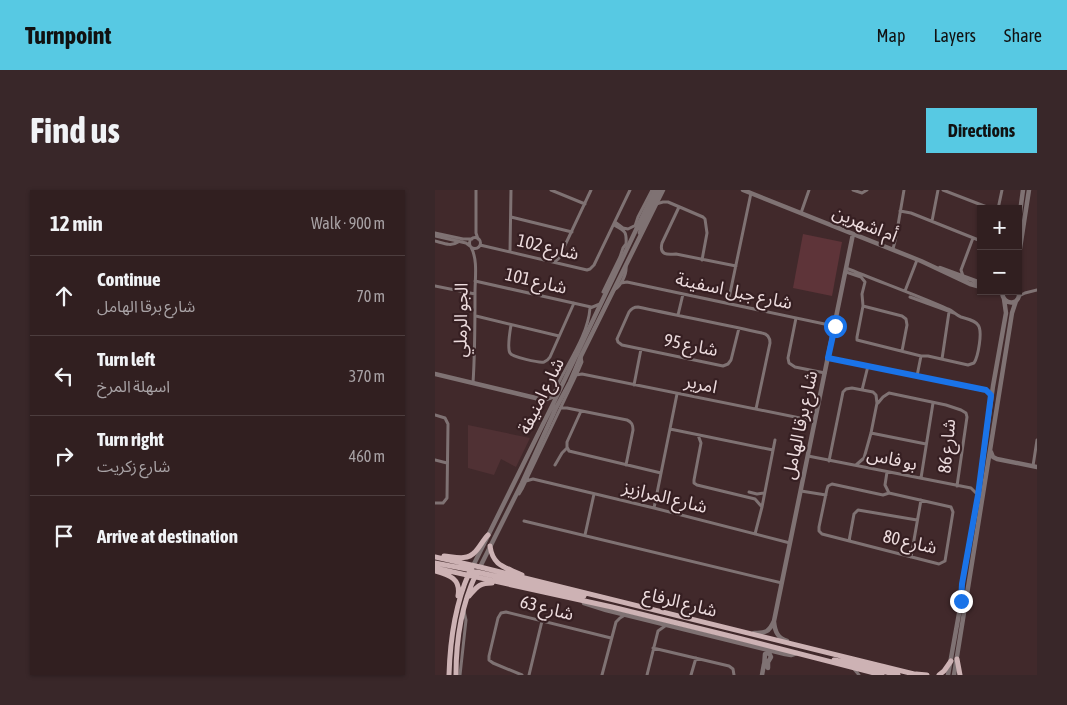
<!DOCTYPE html>
<meta charset="utf-8">
<style>
body{margin:0;font-family:"Asap Condensed","Noto Sans Arabic",sans-serif;background:#392729;color:#f1f3f6}
.controls{position:absolute;right:15px;top:15px;display:grid;overflow:hidden;border-radius:0px;box-shadow:0 1px 4px #0004}
.controls button{width:45px;height:45px;display:grid;place-items:center;padding:0;border:0;border-bottom:1px solid #4c3d3e;background:#311f20;color:#f1f3f6;font:25px sans-serif}
.stop{position:absolute;width:15px;height:15px;margin:-11px;border:4px solid #1a73e8;border-radius:50%;background:#fff}
.stop.end{background:#1a73e8;border-color:#fff;box-shadow:0 1px 5px #0008}
.list{margin:0;padding:0;list-style:none}
h2{display:flex;justify-content:space-between;align-items:center;height:65px;margin:0;padding:0 20px;font-size:21px}
h2 small{font-size:16px;font-weight:400;color:#a8a2a5}
.list li{display:grid;grid-template-columns:32px 1fr auto;gap:15px;align-items:center;box-sizing:border-box;height:80px;padding:0 20px;border-top:1px solid #4c3d3e}
.list b{display:block;font-size:19px;white-space:nowrap}
.list p{margin:0;font-size:16px;white-space:nowrap;color:#a8a2a5}
.list em{font-size:16px;font-style:normal;color:#a8a2a5}
.icon{flex:none;width:28px;height:28px;fill:none;stroke:currentColor;stroke-width:2;stroke-linecap:round;stroke-linejoin:round}
.map{position:relative;flex:none;width:602px;height:485px;overflow:hidden;border-radius:0px}
header{display:flex;align-items:center;gap:30px;box-sizing:border-box;height:70px;padding:0 25px;background:#57c9e3;color:#111}
header strong{font-size:24px}
nav{display:flex;gap:28px;margin-inline-start:auto;font-size:18px}
.intro{display:flex;align-items:center;justify-content:space-between;box-sizing:border-box;height:120px;padding:0 30px}
h1{margin:0;font-size:35px}
.button{padding:12px 22px;border-radius:0px;background:#57c9e3;color:#111;font-size:18px;font-weight:700}
main{display:flex;gap:30px;padding:0 30px}
aside{flex:1;background:#311f20;border-radius:0px;box-shadow:0 1px 4px #0004}
.map>svg:first-child{display:block}
</style>
<header>
<strong>Turnpoint</strong>
<nav><a>Map</a><a>Layers</a><a>Share</a></nav>
</header>
<div class="intro"><h1>Find us</h1><a class="button">Directions</a></div>
<main>
<aside>
<h2>12 min<small>Walk · 900 m</small></h2>
<ul class="list">
<li><svg class="icon" aria-label="ahead" viewBox="0 0 24 24"><path d="M12 20V5M6 11l6-6 6 6"/></svg><div><b>Continue</b><p>شارع برقا الهامل</p></div><em>70 m</em></li>
<li><svg class="icon" aria-label="left" viewBox="0 0 24 24"><path d="M17 20v-9H6M10 6l-5 5 5 5"/></svg><div><b>Turn left</b><p>اسهلة المرخ</p></div><em>370 m</em></li>
<li><svg class="icon" aria-label="right" viewBox="0 0 24 24"><path d="M7 20v-9h11M14 6l5 5-5 5"/></svg><div><b>Turn right</b><p>شارع زكريت</p></div><em>460 m</em></li>
<li><svg class="icon" aria-label="arrive" viewBox="0 0 24 24"><path d="M6 21V4h12l-3 4 3 4H6"/></svg><div><b>Arrive at destination</b></div></li>
</ul>
</aside>
<div class="map">
<svg width="602" height="485" viewBox="0 0 602 485">
<rect width="100%" height="100%" fill="#41292b"/>
<path fill="#503134" d="M 33,235 L 95,248 L 81,277 L 66,269 L 59,285 L 33,278 Z"/>
<path fill="#5e3439" d="M 368,44 L 407,52 L 397,106 L 358,98 Z"/>
<g fill="none" stroke-linecap="round" stroke-linejoin="round">
<path stroke="#7f7273" stroke-width="3" d="M 41,0 L 41,43 L 43,49
M 116,0 L 150,14
M 418,0 L 427,3 L 432,0
M 508,0 L 557,19
M 221,14 L 228,12 L 233,12 L 268,27 L 270,29 L 272,43 L 267,70
M 244,17 L 227,53 C 224,65 232,65 241,64 L 301,76
M 563,19 L 567,0
M 465,21 L 476,23 L 546,51
M 366,23 L 374,0
M 76,27 L 137,42
M 497,31 L 503,0
M 180,32 L 188,38 L 193,39 L 201,35
M 179,35 C 190,41 192,41 191,55
M 200,36 L 203,27 L 217,0
M 0,43 L 28,49 L 37,49
M 0,46 L 31,53 L 35,56
M34.5 53a5.5 5.5 0 1 1 11 0a5.5 5.5 0 1 1-11 0Z
M 0,51 C 8,53 16,57 23,52
M 45,55 L 152,80 L 155,79 L 159,75 L 195,0
M 36,57 C 43,70 40,88 40,103 C 40,133 40,163 38,193
M 458,59 L 461,47 L 469,0
M 75,62 L 76,0
M 120,72 L 124,68 L 156,0
M 411,78 C 445,92 479,104 513,119 C 518,121 521,125 526,127 C 532,129 540,130 543,135 C 548,141 543,167 539,173 L 533,175 L 493,166 L 486,166 L 482,186
M 411,82 L 426,87 L 430,92 L 427,104 L 428,116 L 422,147 L 422,150 L 486,166
M 528,86 L 526,80 L 538,48
M 40,91 L 156,117
M 186,93 L 192,92 L 399,136
M 0,96 L 40,104
M 179,100 C 186,96 192,84 191,76
M 470,101 L 482,70
M 168,102 L 185,67 L 188,58 L 191,54
M 584,106 L 590,103 L 602,100
M 475,107 L 519,123
M 293,113 L 316,3
M 428,116 L 467,126 L 471,129 L 472,135 L 467,161
M 243,125 L 248,104
M 41,126 L 124,146
M 361,128 L 353,168 L 354,173 L 360,177 L 390,183
M 76,135 C 75,141 72,158 75,163 C 77,167 104,173 109,172 C 112,171 113,170 115,167 L 139,113
M 304,138 L 296,170 L 293,174 L 288,176 L 187,155 L 183,152 L 182,149 L 194,122 C 196,119 199,117 203,117 C 245,126 286,134 327,143 C 333,144 335,148 335,153 L 321,219
M 393,168 L 551,201 L 556,206
M 507,169 L 514,122
M 141,185 L 147,184 L 380,231
M 199,195 L 206,159
M 427,200 L 433,176
M 117,207 C 128,179 153,148 155,118 L 165,114
M 443,213 L 448,207 L 454,203 L 511,215 L 526,220 L 531,223 L 532,227 L 522,296
M 125,218 L 132,218 L 192,230 C 197,232 198,235 198,240 L 191,275
M 146,221 L 132,252 L 132,257 L 134,261 L 226,283
M 0,225 L 10,228 L 13,234 L 12,308 L 8,313 L 0,313
M 235,239 L 338,260
M 436,243 L 491,254
M 263,245 L 266,253 L 259,290 L 259,293 L 262,295 L 320,309 L 327,317
M 373,266 L 536,298 L 543,305
M 0,270 L 12,273
M 394,271 L 408,202 L 411,199 L 417,198 L 438,202 L 441,205 L 442,213 L 436,243 L 429,268 L 421,275
M 120,275 L 127,263 L 132,258
M 598,276 L 602,250
M 452,282 L 450,295 L 454,303
M 486,288 L 498,213
M 91,291 L 98,289 L 219,318 L 355,353
M 397,294 L 448,305 L 454,303 L 516,317 L 518,322 L 510,371 L 504,374 L 387,344 L 384,341 L 384,337 L 392,299 L 393,296 Z
M 366,301 L 391,305
M 314,302 L 322,304 L 329,303
M 84,304 L 87,299 L 144,179 L 147,172 L 146,167
M 219,318 L 242,204
M 89,331 L 347,393
M 320,344 L 327,317 L 340,250
M 150,345 L 159,304
M 414,351 L 419,324 L 423,320 L 482,330
M 476,367 L 486,310
M 218,458 L 294,476 L 298,479 L 299,485
M 419,479 L 424,485
M 25,485 L 31,430 L 29,421
M 87,485 L 58,473 L 54,470 L 54,466 L 63,428 L 66,423 L 71,422 L 176,448
M 94,485 L 107,431
M 167,485 L 181,432 L 185,428 L 190,425
M 212,485 L 223,441 L 230,436
M 256,485 L 261,468"/>
<path stroke="#7f7273" stroke-width="4.5" d="M 308,0 L 486,71 L 535,94 L 546,97
M 583,37 L 588,0
M 205,43 L 208,33 L 224,0
M 583,71 L 594,0
M 505,78 L 546,93
M 567,101 C 567,118 589,115 583,99
M 0,184 L 109,210 L 117,207 L 123,202
M 556,262 L 558,267 L 562,269 L 602,277
M 38,376 L 119,212 L 220,0
M 45,377 L 87,293 L 121,218 L 135,192 L 146,166 L 228,0
M 149,413 L 171,420 L 350,464 L 356,465 L 362,463
M 339,432 C 340,442 343,448 352,451
M 319,443 C 331,443 334,442 339,431 L 418,44
M 329,477 L 330,464 L 334,463 L 336,467 L 333,472 L 333,478
M 327,485 L 329,474
M 513,485 L 525,418 L 527,394 L 543,305 L 558,196 L 571,123 L 569,109
M 519,485 L 577,123 L 581,111"/>
<path stroke="#cdb2b4" stroke-width="5" d="M 55,356 C 58,377 71,377 87,385
M 9,366 C 20,367 32,371 40,362 C 45,357 48,350 53,345
M 0,367 L 45,377 L 483,485
M 0,373 L 37,380
M 0,378 L 177,417 L 299,447 L 447,485
M 0,381 C 15,385 26,389 23,406
M 33,385 L 37,382 L 42,382 L 149,406
M 34,406 C 42,397 44,393 57,393
M 522,469 L 525,485
M 399,470 L 411,472 L 463,485
M 481,484 L 492,485
M 14,485 C 15,450 20,415 34,383
M 21,485 C 21,451 26,416 41,384
M 504,485 L 509,481 L 516,471"/>
</g>
<g fill="none" stroke-linecap="round" stroke-linejoin="round">
<path stroke="#1a73e8" stroke-width="6" d="M 400,136 L 393,168 L 551,200 L 556,205 L 543,305 L 527,394 L 526,411"/>
</g>
<g text-anchor="middle" stroke-width="4.5" stroke-linejoin="round" paint-order="stroke">
<g font-size="18" fill="#eddcde" stroke="#361f22">
<text transform="translate(430 34) rotate(22)" y="6">أم اشهرين</text>
<text transform="translate(113 57) rotate(13)" y="6">شارع 102</text>
<text transform="translate(101 91) rotate(13)" y="6">شارع 101</text>
<text transform="translate(299 101) rotate(12)" y="6">شارع جبل اسفينة</text>
<text transform="translate(26 130) rotate(-89)" y="6">الجو الرملي</text>
<text transform="translate(256 155) rotate(11)" y="6">شارع 95</text>
<text transform="translate(266 194) rotate(12)" y="6">امرير</text>
<text transform="translate(106 206) rotate(-64)" y="6">شارع امنيفة</text>
<text transform="translate(365 235) rotate(-78)" y="6">شارع برقا الهامل</text>
<text transform="translate(512 256) rotate(-85)" y="6">شارع 86</text>
<text transform="translate(457 269) rotate(12)" y="6">بو فاس</text>
<text transform="translate(230 307) rotate(14)" y="6">شارع المرازيز</text>
<text transform="translate(475 352) rotate(13)" y="6">شارع 80</text>
<text transform="translate(245 412) rotate(14)" y="6">شارع الرفاع</text>
<text transform="translate(112 418) rotate(14)" y="6">شارع 63</text>
</g>
</g>
</svg>
<div class="controls">
<button>+</button>
<button>−</button>
</div>
<div class="stop" style="left:400px;top:136px"></div>
<div class="stop end" style="left:526px;top:411px"></div>
</div>
</main>
